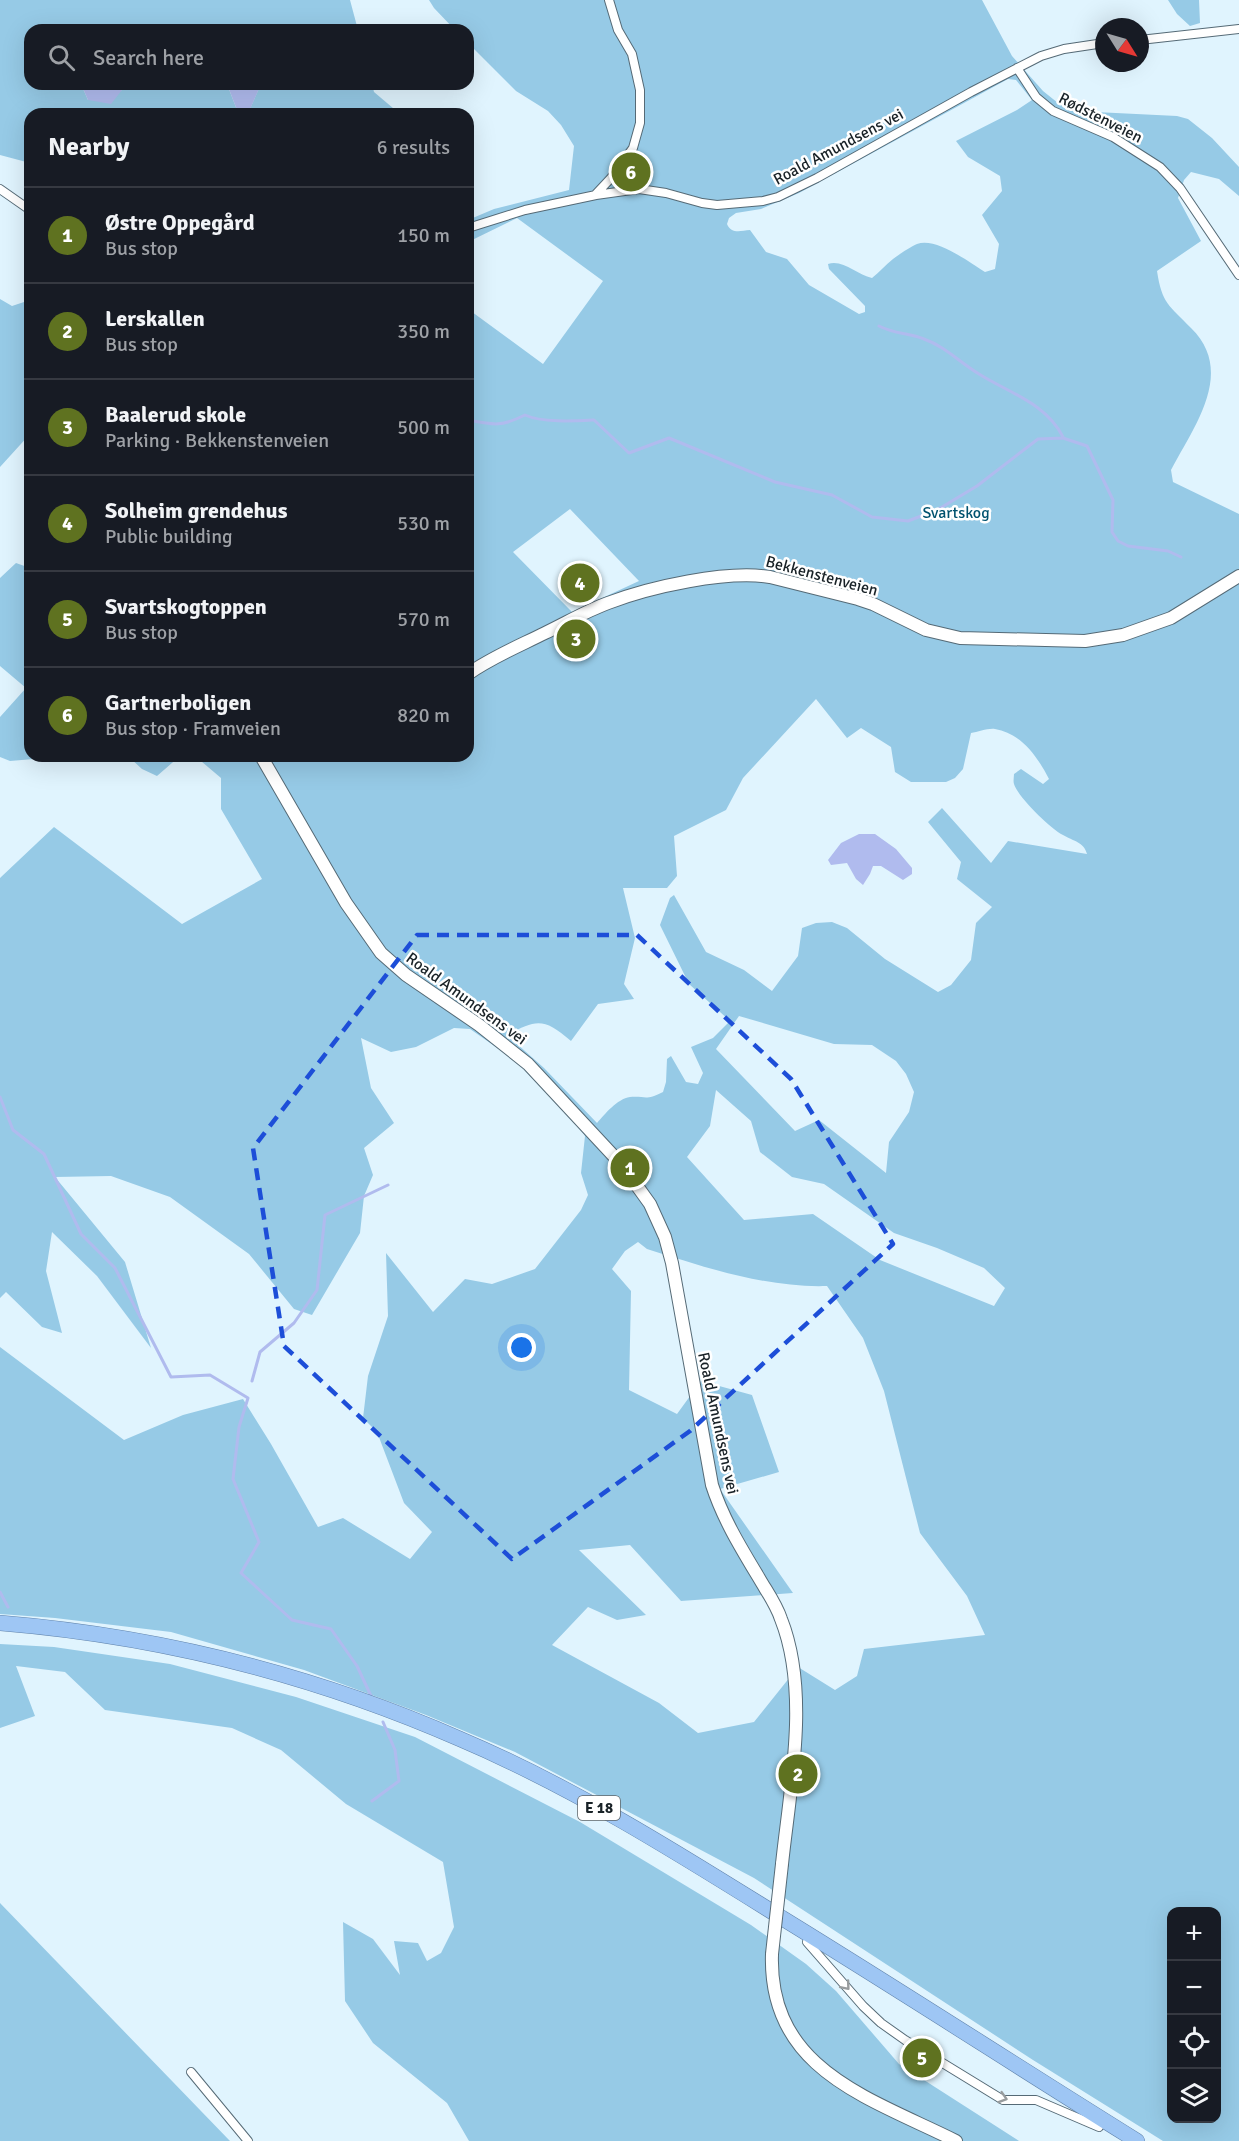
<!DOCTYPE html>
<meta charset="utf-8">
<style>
body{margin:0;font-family:Signika,sans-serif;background:#242831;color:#f1f3f6}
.controls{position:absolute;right:18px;bottom:18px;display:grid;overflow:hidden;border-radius:12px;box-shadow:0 6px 24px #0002}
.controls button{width:54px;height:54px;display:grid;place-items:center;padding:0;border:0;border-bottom:2px solid #363941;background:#171b24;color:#f1f3f6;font:30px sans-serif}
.compass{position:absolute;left:1095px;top:18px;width:54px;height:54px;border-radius:50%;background:#171b24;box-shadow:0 6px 24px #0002;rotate:127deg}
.you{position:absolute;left:522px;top:1348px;width:21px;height:21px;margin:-15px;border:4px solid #fff;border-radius:50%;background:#1a73e8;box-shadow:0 0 0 9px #1a73e833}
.badge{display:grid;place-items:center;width:39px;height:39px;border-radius:50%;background:#5f7220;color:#fff;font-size:20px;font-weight:700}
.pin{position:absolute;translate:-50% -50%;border:3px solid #fff;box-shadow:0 2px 6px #0006}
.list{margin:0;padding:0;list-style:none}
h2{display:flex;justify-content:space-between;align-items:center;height:78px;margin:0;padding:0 24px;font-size:26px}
h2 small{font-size:20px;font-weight:400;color:#9ea1a6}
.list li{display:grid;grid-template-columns:39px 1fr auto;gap:18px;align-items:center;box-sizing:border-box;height:96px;padding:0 24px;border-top:2px solid #363941}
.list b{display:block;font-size:22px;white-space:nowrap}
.list p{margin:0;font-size:20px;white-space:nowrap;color:#9ea1a6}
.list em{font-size:20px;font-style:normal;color:#9ea1a6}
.icon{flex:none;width:33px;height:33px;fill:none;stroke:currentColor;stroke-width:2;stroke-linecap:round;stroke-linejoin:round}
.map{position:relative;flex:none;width:1239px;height:2141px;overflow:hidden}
.search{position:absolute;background:#171b24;box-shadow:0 6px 24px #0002;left:24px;top:24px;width:450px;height:66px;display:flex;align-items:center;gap:15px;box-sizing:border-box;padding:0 21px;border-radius:18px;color:#9ea1a6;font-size:22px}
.panel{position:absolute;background:#171b24;box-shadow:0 6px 24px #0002;left:24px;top:108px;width:450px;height:654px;border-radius:18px}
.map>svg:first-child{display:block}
</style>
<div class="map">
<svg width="1239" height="2141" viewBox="0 0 1239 2141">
<rect width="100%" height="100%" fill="#e0f4fe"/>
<path fill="#96cae6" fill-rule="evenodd" d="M 0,0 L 350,0 L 358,30 L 30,30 L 30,84 L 81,84 L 88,100 L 122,90 L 110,84 L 227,84 L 237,110 L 248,113 L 261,84 L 372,84 L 374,92 L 400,114 L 30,114 L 30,163 L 0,155 Z
M 429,0 L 982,0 L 1012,56 L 1043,91 L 1058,103 L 1075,111 L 1177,116 L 1188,119 L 1212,138 L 1239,167 L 1239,196 L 1219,179 L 1191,172 L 1184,180 L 1178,198 L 1201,241 L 1157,271 C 1162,304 1169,305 1191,328 C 1236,372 1194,426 1171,470 L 1173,482 L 1239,514 L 1239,2141 L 1163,2141 L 1033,2060 L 754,1878 L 515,1752 L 426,1715 L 304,1670 L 171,1632 L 55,1618 L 0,1614 L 0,1347 L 124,1440 L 183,1415 L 243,1399 L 271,1444 L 318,1527 L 343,1518 L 410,1559 L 432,1532 L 404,1503 L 377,1432 L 363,1418 L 368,1376 L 388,1316 L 386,1253 L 433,1312 L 465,1279 L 492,1284 L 535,1269 L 581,1210 L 588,1195 L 581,1173 L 585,1136 L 578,1125 L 516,1061 L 470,1029 L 454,1028 L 416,1047 L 391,1052 L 361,1038 L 371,1088 L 394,1123 L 364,1148 L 373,1175 L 364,1196 L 360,1233 L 312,1315 L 294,1309 L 249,1254 L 170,1197 L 111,1176 L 55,1177 L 125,1262 L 151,1348 L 97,1276 L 52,1232 L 46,1271 L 62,1333 L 42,1327 L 6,1292 L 0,1298 L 0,878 L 54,827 L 182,924 L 262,879 L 221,809 L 221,778 L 195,756 L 468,756 L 468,309 L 543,364 L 603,281 L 517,218 L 468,242 L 468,220 L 494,209 L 569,190 L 574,146 L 561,125 L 548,111 L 516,91 L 468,43 L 468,30 L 455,30 L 434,8 ZM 1008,79 L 1016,80 L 1032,100 L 1017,110 L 956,141 L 968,157 L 1000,176 L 1002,191 L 982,215 L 999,244 L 995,269 L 985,272 C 969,262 936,237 917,244 C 910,247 900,254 893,259 C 885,265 880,272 872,278 C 857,275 843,259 828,264 L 829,269 L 865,306 L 865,312 L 859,314 L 809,285 L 787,259 L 766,252 L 750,230 C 740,231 731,234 727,224 L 729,218 L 736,213 L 761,209 L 799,193 ZM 570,509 L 639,581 L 572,612 L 513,552 ZM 816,699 L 847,738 L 861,728 L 891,747 L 895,772 L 911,782 L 946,782 L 955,778 L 963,769 L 971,733 C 978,732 988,728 995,729 C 1022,734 1037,756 1049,779 L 1043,784 L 1021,769 L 1014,774 C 1014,777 1013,781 1014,784 C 1018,797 1050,828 1063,835 C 1073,841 1084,842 1087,854 L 1008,841 L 991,863 L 942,808 L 928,822 L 961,862 L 957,879 L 992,907 L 976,923 L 971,960 L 951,985 L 938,992 L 885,959 L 847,928 L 832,922 L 816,923 L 802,928 L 798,956 L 772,991 L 744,970 L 706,952 L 674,895 L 670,898 L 660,925 L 689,984 L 730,1021 L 713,1038 L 691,1047 L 703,1073 L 698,1084 L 686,1082 L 671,1056 L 667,1059 L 666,1082 L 663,1092 C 645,1101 647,1096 630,1097 C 617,1099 605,1114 597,1123 L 544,1068 L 507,1035 C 537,1019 544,1018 571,1041 L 598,1004 L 634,999 L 624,984 L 635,938 L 623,888 L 667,888 L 677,876 L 674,836 L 726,810 L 743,778 ZM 739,1016 L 834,1044 L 872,1045 L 896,1061 L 906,1074 L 914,1092 L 909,1112 L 889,1142 L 886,1173 L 819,1120 L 795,1131 L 716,1049 ZM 716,1090 L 751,1121 L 760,1152 L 792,1177 L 824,1184 L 894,1233 L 937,1248 L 984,1268 L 1005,1288 L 994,1306 L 880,1260 L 813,1214 L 744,1220 L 687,1157 L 710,1126 ZM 638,1242 L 647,1249 C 704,1267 766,1288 827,1286 L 863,1338 L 884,1391 L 920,1533 L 967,1596 L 985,1635 L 864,1649 L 857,1676 L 835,1690 L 798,1667 L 754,1722 L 698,1733 L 659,1703 L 552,1645 L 588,1607 L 617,1620 L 646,1615 L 579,1550 L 630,1545 L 681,1601 L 793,1593 L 720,1489 L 779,1472 L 752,1395 L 701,1381 L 677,1414 L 629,1390 L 631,1291 L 612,1269 L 625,1251 ZM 1172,1912 L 1216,1912 L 1216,2118 L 1172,2118 Z
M 1168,0 L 1199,0 L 1200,23 L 1190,26 L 1177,14 Z
M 0,299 L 12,306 L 30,300 L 30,434 L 0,467 Z
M 16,563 L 30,568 L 30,756 L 69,756 L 10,761 L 0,757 L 0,717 L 26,688 L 0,666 L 0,578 Z
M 120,756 L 180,756 L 157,776 L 142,769 L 130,758 Z
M 0,1644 L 54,1647 L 170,1664 L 296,1697 L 415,1737 L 580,1822 L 751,1925 L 806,1964 L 836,1991 L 899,2064 L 1019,2141 L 469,2141 L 447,2103 L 373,2043 L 345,2001 L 343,1922 L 373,1939 L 400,1975 L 394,1941 L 418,1943 L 427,1961 L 441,1953 L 454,1927 L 443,1862 L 346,1804 L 281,1750 L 232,1728 L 105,1710 L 65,1672 L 16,1666 L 35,1716 L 0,1728 Z
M 0,1903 L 230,2141 L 0,2141 Z"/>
<path fill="#b0bbee" d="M 81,84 L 110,84 L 122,90 L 111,104 L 88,100 Z
M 227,84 L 261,84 L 248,114 L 237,110 Z
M 859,834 L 875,834 L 896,849 L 912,868 L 912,874 L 903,880 L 881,866 L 873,866 L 870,874 L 863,885 L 856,879 L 847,863 L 831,865 L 828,860 L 841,843 Z"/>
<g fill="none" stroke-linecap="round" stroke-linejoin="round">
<path stroke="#b0bbee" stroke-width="3" d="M 879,326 C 894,334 909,333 924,339 C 946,347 959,362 979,374 C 1009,393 1046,403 1063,437
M 468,420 C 494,425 501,427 525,415 C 542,423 575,421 594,420 L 629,453 L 669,438 L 775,482 L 832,495 L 872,517 L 908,521 L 937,510 L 977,486 L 1038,439 L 1063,438 L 1087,446 L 1113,500 L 1112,532 L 1118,541 L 1128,546 L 1168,551 L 1181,557
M 0,1097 L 13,1130 L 44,1154 L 81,1234 L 115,1268 L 171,1377 L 210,1375 L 248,1398 L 239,1427 L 233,1479 L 259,1542 L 241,1573 L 292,1620 L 331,1629 L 357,1666 L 372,1698
M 252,1381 L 260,1352 L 294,1323 L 317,1290 L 325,1215 L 388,1185
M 0,1592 L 8,1607
M 372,1801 L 399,1781 L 395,1750 L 383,1722"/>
<defs>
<path id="minor" d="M 1140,40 L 1239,29
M 1017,68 L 1036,97 L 1053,111 L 1113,137 L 1160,167 L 1180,188 L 1239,275
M 0,189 L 30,210
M 596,194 L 611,178 L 633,148 L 640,123 L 640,90 L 632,54 L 618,30 L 609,0
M 468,228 L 525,210 L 596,195 L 639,189 L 666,193 L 702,203 L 717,205 L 763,201 L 778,197 L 817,178 L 971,92 L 1041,56 L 1064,49 L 1104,43
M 807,1942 L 863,2006 L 881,2023 L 905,2040 L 1003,2100 L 1036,2100 L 1099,2127
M 191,2072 L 248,2141"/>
<path id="secondary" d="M 468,674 C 492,657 519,646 545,633 C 566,623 586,611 608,603 C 650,587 726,570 770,577 L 858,599 L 873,604 L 926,630 L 960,638 L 1085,641 L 1123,635 L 1171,618 L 1239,576
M 261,756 L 346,903 L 381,953 L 406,975 L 479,1025 L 528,1064 L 622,1165 L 650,1204 L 665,1237 L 672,1263 L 712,1485 C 723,1519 741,1548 759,1578 C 767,1592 776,1604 781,1619 C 810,1692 790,1788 782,1864
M 772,1954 C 768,2070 870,2098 956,2141"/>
<path id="trunk" d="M 0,1623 C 158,1636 314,1675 460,1739 C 573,1787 678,1853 782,1918 C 901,1991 1018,2067 1137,2141"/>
</defs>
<use href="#minor" stroke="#556a76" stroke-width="10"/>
<use href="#secondary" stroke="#556a76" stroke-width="14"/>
<use href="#trunk" stroke="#6083ab" stroke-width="16"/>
<use href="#minor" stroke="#fff" stroke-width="8"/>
<use href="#secondary" stroke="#fff" stroke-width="12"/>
<use href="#trunk" stroke="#9ec6f4" stroke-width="15"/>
<defs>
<path id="secondary-bridge" d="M 772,1954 L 782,1864"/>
</defs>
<use href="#secondary-bridge" stroke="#556a76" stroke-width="14" stroke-linecap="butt"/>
<use href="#secondary-bridge" stroke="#fff" stroke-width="12"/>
</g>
<defs><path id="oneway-chevron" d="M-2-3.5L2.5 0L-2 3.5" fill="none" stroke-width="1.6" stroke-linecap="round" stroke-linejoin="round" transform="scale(1.5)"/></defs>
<g stroke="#989c9e">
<use href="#oneway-chevron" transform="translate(846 1986) rotate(50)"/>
<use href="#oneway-chevron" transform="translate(1003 2098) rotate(17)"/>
</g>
<path fill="none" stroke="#1d4ed8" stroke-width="4.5" stroke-dasharray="12 8" stroke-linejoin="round" d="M 417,935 L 637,935 L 791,1079 L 893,1244 L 690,1431 L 512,1559 L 284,1346 L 253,1148 Z"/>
<g text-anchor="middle" stroke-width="5" stroke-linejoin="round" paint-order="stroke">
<rect fill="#fff" stroke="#5e6468" stroke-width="1.5" x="578" y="1796" width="42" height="24" rx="4.5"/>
<g font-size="15" font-weight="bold" fill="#192227">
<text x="599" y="1813">E 18</text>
</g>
<g font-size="16" fill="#192227" stroke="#fff">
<text transform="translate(1101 117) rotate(27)" y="6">Rødstenveien</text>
<text transform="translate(838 146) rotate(-28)" y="6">Roald Amundsens vei</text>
<text transform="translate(822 575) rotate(15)" y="6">Bekkenstenveien</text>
<text transform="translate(467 998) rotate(36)" y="6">Roald Amundsens vei</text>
<text transform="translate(719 1423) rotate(78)" y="6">Roald Amundsens vei</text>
</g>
<g font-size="16" fill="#01526f" stroke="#fff">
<text x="956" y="518">Svartskog</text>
</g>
</g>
</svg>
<div class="controls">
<button>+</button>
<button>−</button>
<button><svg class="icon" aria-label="locate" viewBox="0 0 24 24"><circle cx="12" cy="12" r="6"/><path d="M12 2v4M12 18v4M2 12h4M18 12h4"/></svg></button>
<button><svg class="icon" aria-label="layers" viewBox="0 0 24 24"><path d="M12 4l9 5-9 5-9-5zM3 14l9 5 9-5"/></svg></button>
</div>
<svg class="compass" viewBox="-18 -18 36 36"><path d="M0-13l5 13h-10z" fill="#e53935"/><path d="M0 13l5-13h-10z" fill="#9ea1a6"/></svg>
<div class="you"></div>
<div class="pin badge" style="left:630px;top:1168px">1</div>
<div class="pin badge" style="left:798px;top:1774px">2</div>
<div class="pin badge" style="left:576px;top:639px">3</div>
<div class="pin badge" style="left:580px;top:583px">4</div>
<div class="pin badge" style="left:922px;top:2058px">5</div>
<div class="pin badge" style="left:631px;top:172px">6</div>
<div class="search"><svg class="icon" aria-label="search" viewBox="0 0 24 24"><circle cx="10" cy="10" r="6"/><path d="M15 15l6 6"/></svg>Search here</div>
<section class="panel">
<h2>Nearby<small>6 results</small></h2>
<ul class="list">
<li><span class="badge">1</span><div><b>Østre Oppegård</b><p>Bus stop</p></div><em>150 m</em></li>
<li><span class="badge">2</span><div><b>Lerskallen</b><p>Bus stop</p></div><em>350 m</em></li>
<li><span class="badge">3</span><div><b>Baalerud skole</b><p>Parking · Bekkenstenveien</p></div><em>500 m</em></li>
<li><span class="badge">4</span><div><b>Solheim grendehus</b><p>Public building</p></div><em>530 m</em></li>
<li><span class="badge">5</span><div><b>Svartskogtoppen</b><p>Bus stop</p></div><em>570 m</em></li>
<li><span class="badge">6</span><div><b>Gartnerboligen</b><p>Bus stop · Framveien</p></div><em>820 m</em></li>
</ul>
</section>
</div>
